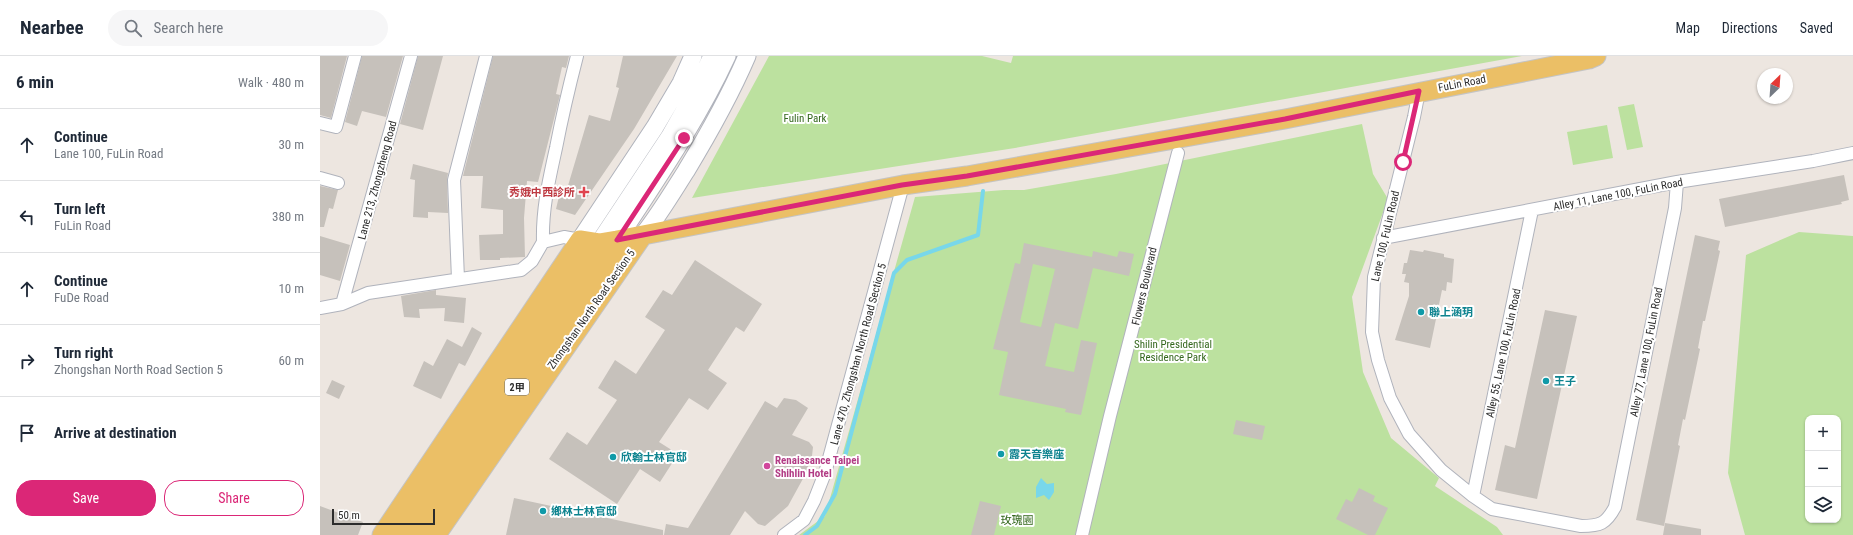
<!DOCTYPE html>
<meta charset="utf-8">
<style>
body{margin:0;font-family:"Roboto Condensed","Noto Sans TC",sans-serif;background:#f6f6f7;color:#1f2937}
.controls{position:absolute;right:12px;bottom:12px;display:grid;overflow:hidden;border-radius:8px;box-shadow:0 1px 3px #0004}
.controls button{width:36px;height:36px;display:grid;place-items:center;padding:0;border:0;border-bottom:1px solid #e0e1e3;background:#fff;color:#1f2937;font:20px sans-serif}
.compass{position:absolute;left:1437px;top:12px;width:36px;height:36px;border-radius:50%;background:#fff;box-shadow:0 1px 3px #0004;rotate:25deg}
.scale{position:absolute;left:12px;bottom:10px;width:103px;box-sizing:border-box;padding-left:4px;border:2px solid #2c2c2c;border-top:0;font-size:11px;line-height:14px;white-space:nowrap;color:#2c2c2c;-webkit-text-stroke:3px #fff;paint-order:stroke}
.stop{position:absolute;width:12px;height:12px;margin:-9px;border:3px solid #db2777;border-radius:50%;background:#fff}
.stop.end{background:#db2777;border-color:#fff;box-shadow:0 1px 4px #0008}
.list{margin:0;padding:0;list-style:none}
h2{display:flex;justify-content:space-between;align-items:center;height:52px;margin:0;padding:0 16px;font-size:17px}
h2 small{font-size:13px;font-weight:400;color:#747a83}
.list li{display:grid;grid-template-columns:26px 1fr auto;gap:12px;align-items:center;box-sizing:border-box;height:72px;padding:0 16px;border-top:1px solid #e0e1e3}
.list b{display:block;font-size:15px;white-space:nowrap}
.list p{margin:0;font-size:13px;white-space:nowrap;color:#747a83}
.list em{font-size:13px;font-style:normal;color:#747a83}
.actions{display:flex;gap:8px;padding:12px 16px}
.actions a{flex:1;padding:9px 0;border:1px solid #db2777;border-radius:16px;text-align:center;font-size:14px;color:#db2777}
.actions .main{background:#db2777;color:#fff}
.icon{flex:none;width:22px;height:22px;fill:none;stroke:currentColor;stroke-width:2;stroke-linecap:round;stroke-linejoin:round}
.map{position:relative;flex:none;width:1533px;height:479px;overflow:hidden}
header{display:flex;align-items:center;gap:24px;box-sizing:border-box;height:56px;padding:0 20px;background:#fff;border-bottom:1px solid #e0e1e3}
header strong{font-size:19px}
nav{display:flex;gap:22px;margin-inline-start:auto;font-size:14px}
.search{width:280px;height:36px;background:#f6f6f7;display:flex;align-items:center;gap:10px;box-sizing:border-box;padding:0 14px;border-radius:22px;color:#747a83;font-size:15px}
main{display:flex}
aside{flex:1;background:#fff}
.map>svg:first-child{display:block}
</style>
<header>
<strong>Nearbee</strong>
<div class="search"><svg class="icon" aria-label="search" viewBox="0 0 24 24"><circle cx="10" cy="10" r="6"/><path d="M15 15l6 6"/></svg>Search here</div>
<nav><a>Map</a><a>Directions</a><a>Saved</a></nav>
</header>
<main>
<aside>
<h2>6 min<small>Walk · 480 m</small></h2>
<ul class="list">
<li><svg class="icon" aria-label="ahead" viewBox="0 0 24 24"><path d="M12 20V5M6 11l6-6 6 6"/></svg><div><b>Continue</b><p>Lane 100, FuLin Road</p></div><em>30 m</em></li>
<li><svg class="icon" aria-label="left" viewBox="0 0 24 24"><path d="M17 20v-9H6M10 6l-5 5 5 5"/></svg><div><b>Turn left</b><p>FuLin Road</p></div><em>380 m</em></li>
<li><svg class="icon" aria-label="ahead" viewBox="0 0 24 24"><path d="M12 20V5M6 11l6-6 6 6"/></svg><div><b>Continue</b><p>FuDe Road</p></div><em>10 m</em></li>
<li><svg class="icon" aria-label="right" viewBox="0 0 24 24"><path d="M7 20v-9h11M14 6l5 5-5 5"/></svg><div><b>Turn right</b><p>Zhongshan North Road Section 5</p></div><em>60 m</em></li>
<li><svg class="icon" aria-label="arrive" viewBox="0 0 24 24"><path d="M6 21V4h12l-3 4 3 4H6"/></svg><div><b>Arrive at destination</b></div></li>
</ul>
<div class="actions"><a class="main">Save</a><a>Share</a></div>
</aside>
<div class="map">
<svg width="1533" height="479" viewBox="0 0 1533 479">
<rect width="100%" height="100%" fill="#ede6e0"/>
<path fill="#bce19f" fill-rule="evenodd" d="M 449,0 L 662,0 L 691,7 L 693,0 L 1202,0 L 695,92 L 372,142 Z
M 1314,48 L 1323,91 L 1307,94 L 1298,51 Z
M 1042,68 L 1053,118 L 1068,143 L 1032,241 L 1043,316 L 1071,382 L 1119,422 L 1115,430 L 1177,471 L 1183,479 L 479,479 L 505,460 L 595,141 L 684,134 L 704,134 L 796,118 Z
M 1287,69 L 1293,102 L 1253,109 L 1247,76 Z
M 1479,176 L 1533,180 L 1533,479 L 1425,479 L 1408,417 L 1426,199 ZM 1488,362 L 1518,362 L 1518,464 L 1488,464 Z"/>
<path fill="#78d7ea" d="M 721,422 L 727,428 L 734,427 L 734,436 L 729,444 L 724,439 L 716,442 L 716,431 Z"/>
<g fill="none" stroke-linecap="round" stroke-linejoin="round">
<path stroke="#78d7ea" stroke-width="4" d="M 485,479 L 497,470 L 515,438 L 574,217 L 587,204 L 658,179 L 663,135"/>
</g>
<path fill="#c6c1bb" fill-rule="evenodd" d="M 0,0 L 27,0 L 11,62 L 0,59 Z
M 42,0 L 83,0 L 66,61 L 42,55 L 37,70 L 25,66 Z
M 98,0 L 123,0 L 103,74 L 80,68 Z
M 173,0 L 249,0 L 246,12 L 242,11 L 236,38 L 240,39 L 218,126 L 207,125 L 204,162 L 205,201 L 180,202 L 180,204 L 160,204 L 159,179 L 183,178 L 183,154 L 161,152 L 163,120 L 143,120 Z
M 303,0 L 357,0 L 314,73 L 255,159 L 236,153 L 241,132 L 247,133 L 269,59 L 290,65 L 299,32 L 296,31 Z
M 93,108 L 128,117 L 127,124 L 128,157 L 108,156 L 108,162 L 93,161 L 95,124 L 90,123 Z
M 1524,119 L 1529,144 L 1521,146 L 1522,148 L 1405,171 L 1399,143 Z
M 0,130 L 18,134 L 13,153 L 9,152 L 4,171 L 0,171 Z
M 1375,179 L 1400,185 L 1398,194 L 1400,195 L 1385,265 L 1383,265 L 1378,292 L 1380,293 L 1365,364 L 1363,363 L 1358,389 L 1360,390 L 1344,470 L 1316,464 Z
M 0,180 L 30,189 L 20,225 L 0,219 Z
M 704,187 L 772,201 L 773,195 L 797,201 L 799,195 L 814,198 L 809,220 L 773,212 L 758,273 L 735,267 L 725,310 L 754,316 L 761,284 L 777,287 L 761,359 L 745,356 L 746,353 L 679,339 L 688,296 L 673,293 L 695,207 L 700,208 ZM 713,208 L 735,213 L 721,271 L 700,266 Z
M 1090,194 L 1103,196 L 1104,194 L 1124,198 L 1124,201 L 1134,203 L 1132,227 L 1127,226 L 1126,235 L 1122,234 L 1110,292 L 1075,284 L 1089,240 L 1089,227 L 1084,226 L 1086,218 L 1082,218 L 1084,207 L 1087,207 Z
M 375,204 L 442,248 L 424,276 L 416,271 L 388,314 L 407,327 L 388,354 L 369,342 L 339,386 L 358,398 L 340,426 L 320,413 L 297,448 L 229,403 L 247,376 L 267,389 L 297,344 L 278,332 L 295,304 L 316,318 L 345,274 L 325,261 L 343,234 L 352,239 Z
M 116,234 L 116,239 L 146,242 L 144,267 L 124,265 L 125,252 L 99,253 L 100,262 L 84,261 L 81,240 Z
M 1225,254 L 1257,260 L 1217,443 L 1175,434 L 1185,389 L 1195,392 Z
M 152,271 L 162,277 L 145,310 L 139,307 L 121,343 L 93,330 L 104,305 L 113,310 L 127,283 L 142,291 Z
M 12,324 L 25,330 L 19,343 L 6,337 Z
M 464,342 L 476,344 L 488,352 L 472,379 L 489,386 L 493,391 L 492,400 L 485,419 L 468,450 L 445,470 L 438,468 L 425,455 L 410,479 L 344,479 L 346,468 L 368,472 L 445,345 L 457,352 Z
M 916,364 L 945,370 L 942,384 L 913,378 Z
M 1039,432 L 1055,440 L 1053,445 L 1068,452 L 1055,479 L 1048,479 L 1016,463 L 1026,443 L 1032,446 Z
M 194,442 L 343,474 L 343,479 L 186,479 Z
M 660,445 L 681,450 L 674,479 L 651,479 Z
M 0,450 L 43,466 L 38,479 L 0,479 Z
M 1345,467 L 1381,473 L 1381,479 L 1343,479 Z"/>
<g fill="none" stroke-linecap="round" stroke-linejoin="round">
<defs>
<path id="street" d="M 1099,35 L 1094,61 L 1054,221 L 1052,276 L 1058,304 L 1070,342 L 1089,378 L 1121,414 L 1153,440 L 1172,453 L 1261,470 C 1280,470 1286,468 1295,451 L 1355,152 L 1357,126
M 0,67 L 16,71 L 35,0
M 0,122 L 18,127
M 1063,182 L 1357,126 L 1493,105 L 1533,97
M 223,186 C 222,153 229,124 236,92 C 242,61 249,31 257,0
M 138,223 L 134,124 L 166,0
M 22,248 L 91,0
M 0,252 L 22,248 L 48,237 L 201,214 L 212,205 L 223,186 L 244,181 L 260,184
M 1153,440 L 1212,154
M 464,479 L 484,464 L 494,445 L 505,417 L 583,129
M 762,479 L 790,360 L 858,97"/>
<path id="secondary" d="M 323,179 C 339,159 352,137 366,115 C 389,77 409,42 427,0
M 260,184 L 335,71 L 361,27 L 373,0
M 297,184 C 336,124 377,65 407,0
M 279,187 L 350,80 L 375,36 L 392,0"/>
<path id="primary" d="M 62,479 L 260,184 L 279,187 L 297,184 L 583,129 L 647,120 L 965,63 L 1269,3 L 1276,0
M 81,479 L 279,187
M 98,479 L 297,184
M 116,479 L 323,179"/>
</defs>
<use href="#street" stroke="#b0b3bc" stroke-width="14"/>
<use href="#secondary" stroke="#b0b3bc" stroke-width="19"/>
<use href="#primary" stroke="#c4c4c4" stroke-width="21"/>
<use href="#street" stroke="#fff" stroke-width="12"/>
<use href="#secondary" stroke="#fff" stroke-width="17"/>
<use href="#primary" stroke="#ebbf66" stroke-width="19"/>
</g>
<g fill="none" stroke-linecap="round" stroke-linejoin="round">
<path stroke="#db2777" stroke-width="5" d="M 364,82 L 297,184 L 582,129 L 647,120 L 965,63 L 1099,35 L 1083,106"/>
</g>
<path fill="#e0444e" stroke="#fff" stroke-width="1.5" d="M262 130h4v4h4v4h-4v4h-4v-4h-4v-4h4z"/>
<g fill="#0f9aa8" stroke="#fff" stroke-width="1.5">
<circle cx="1101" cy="256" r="4"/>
<circle cx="1226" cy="325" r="4"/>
<circle cx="681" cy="398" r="4"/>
<circle cx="293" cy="401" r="4"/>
<circle cx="223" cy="455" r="4"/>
</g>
<circle fill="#d1479c" stroke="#fff" stroke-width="1.5" cx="447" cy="410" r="4"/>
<g text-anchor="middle" stroke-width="4" stroke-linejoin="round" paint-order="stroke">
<rect fill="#fff" stroke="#6b6b6b" stroke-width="1" x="185" y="323" width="24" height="16" rx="3"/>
<g font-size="10" font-weight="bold" fill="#2c2c2c">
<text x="197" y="335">2甲</text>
</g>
<g font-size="11" fill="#2c2c2c" stroke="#fff">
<text transform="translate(1142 27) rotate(-11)" y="4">FuLin Road</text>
<text transform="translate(57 124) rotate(-75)" y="4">Lane 213, Zhongzheng Road</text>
<text transform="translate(1298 138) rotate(-11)" y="4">Alley 11, Lane 100, FuLin Road</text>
<text transform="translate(1065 180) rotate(-77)" y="4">Lane 100, FuLin Road</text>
<text transform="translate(824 230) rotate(-77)" y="4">Flowers Boulevard</text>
<text transform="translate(271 253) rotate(-55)" y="4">Zhongshan North Road Section 5</text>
<text transform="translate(1326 296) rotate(-79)" y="4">Alley 77, Lane 100, FuLin Road</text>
<text transform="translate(1183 297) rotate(-78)" y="4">Alley 55, Lane 100, FuLin Road</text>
<text transform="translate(538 298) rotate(-75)" y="4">Lane 470, Zhongshan North Road Section 5</text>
</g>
<g font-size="11" fill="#35681e" stroke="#fff">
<text x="485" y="66">Fulin Park</text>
<text x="853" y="292">Shilin Presidential<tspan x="853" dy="13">Residence Park</tspan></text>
<text x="697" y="468">玫瑰園</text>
</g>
<g font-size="11" font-weight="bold" fill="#be3a42" stroke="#fff" text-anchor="end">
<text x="255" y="140">秀娥中西診所</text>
</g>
<g font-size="11" font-weight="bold" fill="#0d838f" stroke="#fff" text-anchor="start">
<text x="1109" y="260">聯上涵玥</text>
<text x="1234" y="329">王子</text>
<text x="689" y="402">露天音樂座</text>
<text x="301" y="405">欣翰士林官邸</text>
<text x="231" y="459">鄉林士林官邸</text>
</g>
<g font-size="11" font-weight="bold" fill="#b23c85" stroke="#fff" text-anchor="start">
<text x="455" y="408">Renaissance Taipei<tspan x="455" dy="13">Shihlin Hotel</tspan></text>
</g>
</g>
</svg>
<div class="controls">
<button>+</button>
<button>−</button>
<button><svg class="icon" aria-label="layers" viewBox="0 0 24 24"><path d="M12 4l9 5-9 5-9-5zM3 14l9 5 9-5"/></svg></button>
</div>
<svg class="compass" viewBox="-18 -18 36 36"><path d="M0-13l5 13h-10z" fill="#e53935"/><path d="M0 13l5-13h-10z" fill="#747a83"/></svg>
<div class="scale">50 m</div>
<div class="stop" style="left:1083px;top:106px"></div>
<div class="stop end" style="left:364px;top:82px"></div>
</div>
</main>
